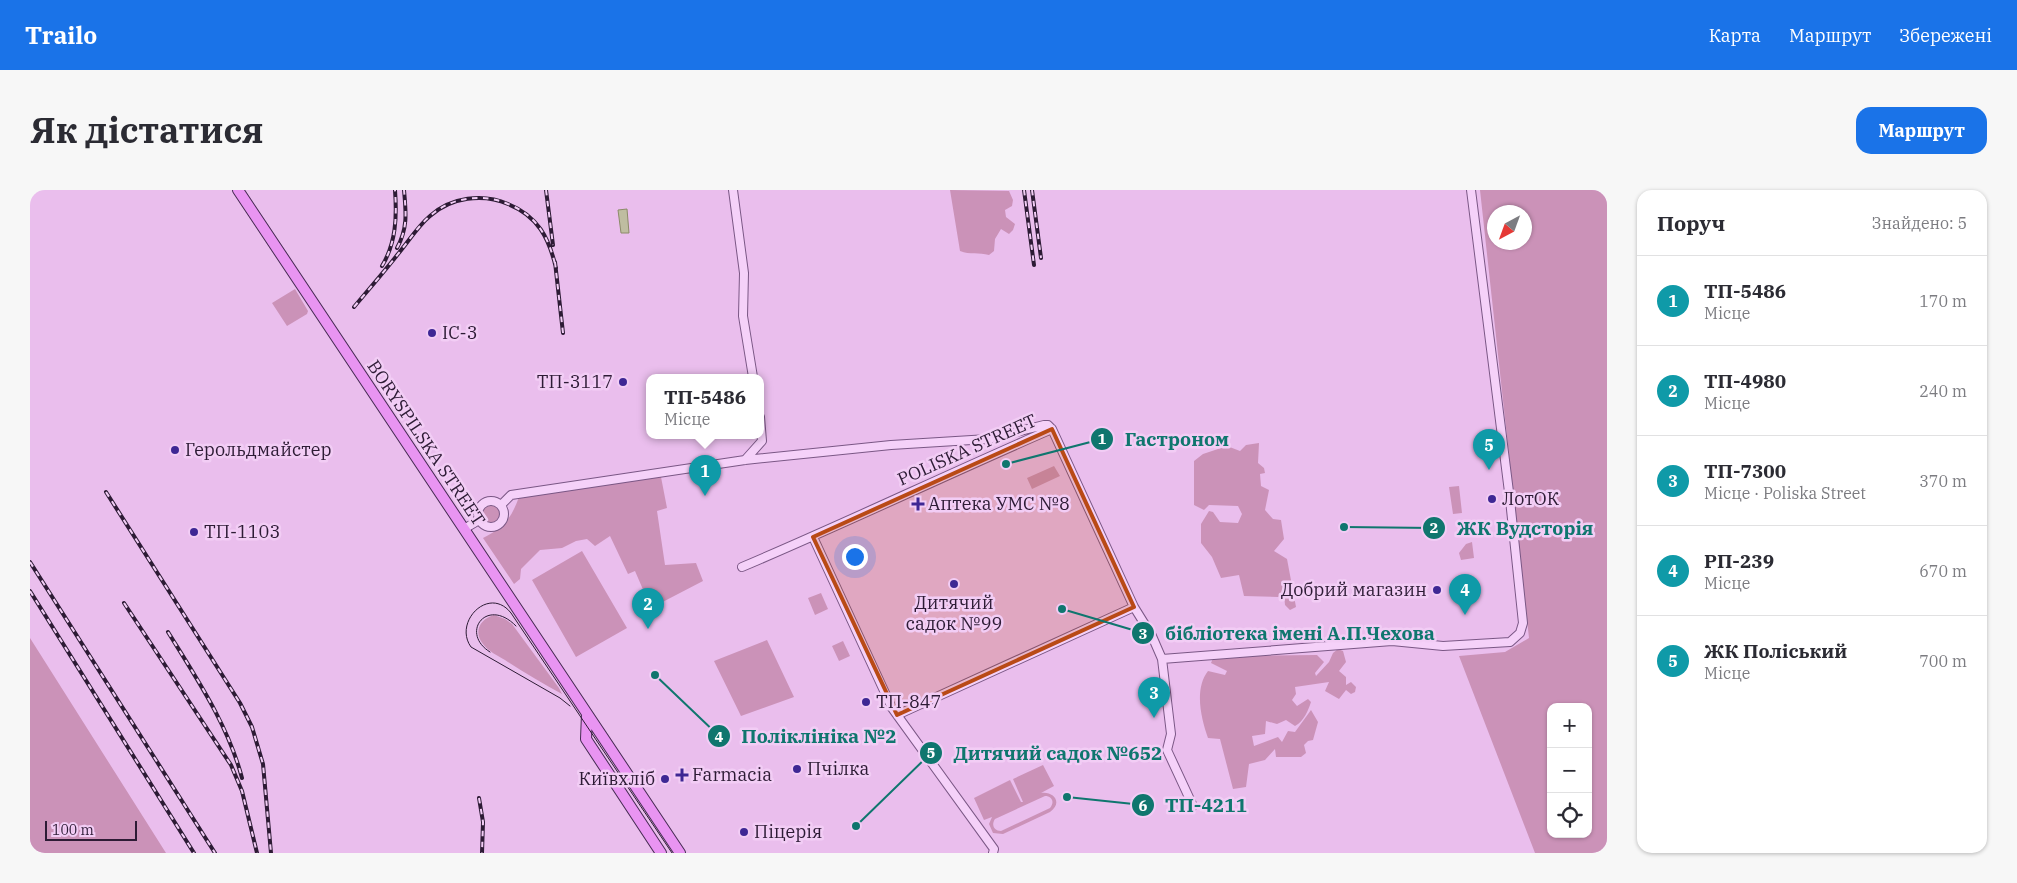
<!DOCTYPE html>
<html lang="uk">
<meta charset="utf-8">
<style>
body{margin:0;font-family:"IBM Plex Serif",serif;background:#f7f7f7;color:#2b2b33}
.controls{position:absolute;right:15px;bottom:15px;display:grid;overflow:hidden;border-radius:10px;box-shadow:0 1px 4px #0004}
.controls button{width:45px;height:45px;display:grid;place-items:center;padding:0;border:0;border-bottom:1px solid #e1e1e2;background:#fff;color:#2b2b33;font:25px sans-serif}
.compass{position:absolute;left:1457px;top:15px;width:45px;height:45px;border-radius:50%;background:#fff;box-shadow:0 1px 4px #0004;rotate:221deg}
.scale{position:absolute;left:15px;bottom:12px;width:92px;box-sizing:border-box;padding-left:5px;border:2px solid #2d1b35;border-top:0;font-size:14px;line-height:18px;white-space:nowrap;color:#2d1b35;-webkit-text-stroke:4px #f2cdf5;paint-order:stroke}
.you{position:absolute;left:824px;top:366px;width:18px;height:18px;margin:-12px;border:4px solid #fff;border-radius:50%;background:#1a73e8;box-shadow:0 0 0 8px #1a73e833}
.badge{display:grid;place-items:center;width:32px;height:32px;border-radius:50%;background:#1a73e8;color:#fff;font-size:16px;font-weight:700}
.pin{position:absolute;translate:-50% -41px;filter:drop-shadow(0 1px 2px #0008)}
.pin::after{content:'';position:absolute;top:26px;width:18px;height:15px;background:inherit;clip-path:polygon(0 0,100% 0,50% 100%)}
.popup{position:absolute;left:616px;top:184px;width:118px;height:65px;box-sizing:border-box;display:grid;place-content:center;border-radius:10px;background:#fff;filter:drop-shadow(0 1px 4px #0005);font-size:16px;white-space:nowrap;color:#7c7c81}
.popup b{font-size:19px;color:#2b2b33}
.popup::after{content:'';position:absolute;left:50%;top:100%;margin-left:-10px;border:10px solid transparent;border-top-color:#fff}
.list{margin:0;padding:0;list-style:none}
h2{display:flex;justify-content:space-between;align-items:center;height:65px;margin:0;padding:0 20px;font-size:21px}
h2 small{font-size:16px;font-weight:400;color:#7c7c81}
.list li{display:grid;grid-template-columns:32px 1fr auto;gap:15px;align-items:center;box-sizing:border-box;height:90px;padding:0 20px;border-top:1px solid #e1e1e2}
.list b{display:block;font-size:19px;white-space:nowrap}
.list p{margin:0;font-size:16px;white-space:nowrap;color:#7c7c81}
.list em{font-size:16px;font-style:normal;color:#7c7c81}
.icon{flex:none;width:28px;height:28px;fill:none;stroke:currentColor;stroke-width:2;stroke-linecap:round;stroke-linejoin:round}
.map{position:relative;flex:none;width:1577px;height:663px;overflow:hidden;border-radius:15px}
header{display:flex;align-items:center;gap:30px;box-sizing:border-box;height:70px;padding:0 25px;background:#1a73e8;color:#fff}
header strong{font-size:24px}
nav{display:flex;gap:28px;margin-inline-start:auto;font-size:18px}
.intro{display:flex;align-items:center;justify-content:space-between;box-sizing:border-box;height:120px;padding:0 30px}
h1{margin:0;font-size:35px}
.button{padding:12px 22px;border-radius:15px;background:#1a73e8;color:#fff;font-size:18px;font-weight:700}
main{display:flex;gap:30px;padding:0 30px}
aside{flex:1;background:#fff;border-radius:15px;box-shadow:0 1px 4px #0004}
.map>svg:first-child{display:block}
</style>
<header>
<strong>Trailo</strong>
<nav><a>Карта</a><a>Маршрут</a><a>Збережені</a></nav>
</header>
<div class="intro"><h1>Як дістатися</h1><a class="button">Маршрут</a></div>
<main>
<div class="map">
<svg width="1577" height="663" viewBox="0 0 1577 663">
<rect width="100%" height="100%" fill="#eabeed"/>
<path fill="#cb92b8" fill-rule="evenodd" d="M 920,0 L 979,1 L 983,10 L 982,16 L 975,20 L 976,27 L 985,34 L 983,40 L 979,44 L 971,39 L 965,49 L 964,61 L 959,65 C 949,62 940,65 930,61 Z
M 1450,0 L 1577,0 L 1577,663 L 1505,663 L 1429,466 L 1475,462 L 1499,448 ZM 1464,22 L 1494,22 L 1494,52 L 1464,52 ZM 1521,517 L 1558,517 L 1558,644 L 1521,644 Z
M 265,99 L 278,121 L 277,124 L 257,136 L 242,113 Z
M 1229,253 L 1228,273 L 1234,278 L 1235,283 L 1230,284 L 1231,296 L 1239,300 L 1235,320 L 1243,329 L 1251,330 L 1254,349 L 1244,361 L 1257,369 L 1266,417 L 1260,420 L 1255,415 L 1254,403 L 1248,407 L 1214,406 L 1209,385 L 1191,388 L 1182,367 L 1171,353 L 1171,334 L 1179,321 L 1183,322 L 1190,332 L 1208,333 L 1212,324 L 1208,316 L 1179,315 L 1174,320 L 1164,315 L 1164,271 L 1173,264 L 1197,256 L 1210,261 L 1216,255 Z
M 1024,276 L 1030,286 L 1002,299 L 997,288 Z
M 631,287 L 637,318 L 627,321 L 635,375 L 666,373 L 673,391 L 621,418 L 605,381 L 598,384 L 580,346 L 565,356 L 557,349 L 546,351 L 532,358 L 510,360 L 491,379 L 490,389 L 484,394 L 453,348 C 474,337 481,329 489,307 Z
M 1429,296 L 1432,323 L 1423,324 L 1419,297 Z
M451 324a10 10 0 1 1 20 0a10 10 0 1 1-20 0Z
M 1442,352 L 1444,368 L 1431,370 L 1429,363 L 1436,354 Z
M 552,361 L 597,438 L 546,467 L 502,390 Z
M 791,403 L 798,419 L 785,425 L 778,408 Z
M 464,425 L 475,429 L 482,434 L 529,498 L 532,504 C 512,493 493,482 475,470 C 468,466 458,461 453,454 C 443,442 450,429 464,425 Z
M 0,448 L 136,663 L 0,663 Z
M 737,450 L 764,507 L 711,526 L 684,471 Z
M 813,451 L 820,466 L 809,471 L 802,456 Z
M 1308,459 L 1313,461 L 1316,472 L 1309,481 L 1316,487 L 1316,495 L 1321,492 L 1326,497 L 1325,502 L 1321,504 L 1316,500 L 1309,509 L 1295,501 L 1299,492 L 1265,497 L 1266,504 L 1262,510 L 1267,516 L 1278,509 L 1281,512 C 1278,521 1274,531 1265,536 L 1256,530 L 1247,534 L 1236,531 L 1235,544 L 1222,546 L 1224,556 L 1248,547 L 1252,552 L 1258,541 L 1265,542 L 1281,520 L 1288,532 L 1283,550 L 1278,551 L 1274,555 L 1276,563 L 1271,567 L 1246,567 L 1245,559 L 1235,570 L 1219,574 L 1216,597 L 1203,599 L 1190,549 L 1178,548 C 1171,528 1164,499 1178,481 L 1195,485 L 1197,481 L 1181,473 L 1184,466 L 1287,465 L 1294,472 L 1285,483 L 1286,486 L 1299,472 L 1303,463 Z
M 1013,575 L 1024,596 L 1011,603 C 1024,601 1033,613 1020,622 L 973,644 L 963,643 L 959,634 L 962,627 L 954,630 L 944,608 L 980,590 L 991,612 L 993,612 L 983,589 ZM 1015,606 C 1022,606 1025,612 1020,618 L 971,641 C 964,641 961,635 965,629 Z"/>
<path fill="#bfbda1" stroke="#8c8b69" d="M 597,19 L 599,43 L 591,43 L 588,20 Z"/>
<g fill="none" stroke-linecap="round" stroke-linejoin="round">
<defs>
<path id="minor" d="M 703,0 L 714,83 L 713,126 L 723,187
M 1022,239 L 1104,417 L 1122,446 L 1132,469 L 1141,544 L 1137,560 L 1163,616
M 715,270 L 732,251 L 730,227
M448 324a13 13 0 1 1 26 0a13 13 0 1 1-26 0Z
M 471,315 L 481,305 L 715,270 L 861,255 L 958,249 L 1014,235 L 1018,235 L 1022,239
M 434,339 L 449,330
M 783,347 L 862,518 L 964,659 L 963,663
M 712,377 C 816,333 918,284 1022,239
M 1132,469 L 1362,451 L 1413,456 L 1480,452 L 1490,443 L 1493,433 L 1480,310 L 1441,0
M 867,525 L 1104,417"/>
<path id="major" d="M 208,0 L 650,663
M 557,524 L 556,549 L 631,663"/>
</defs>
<use href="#minor" stroke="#7a5785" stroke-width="10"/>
<use href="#major" stroke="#462b53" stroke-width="12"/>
<use href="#minor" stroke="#f5d1f9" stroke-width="8"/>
<use href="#major" stroke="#e994f2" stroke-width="10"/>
<path stroke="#2d1b35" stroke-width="1" d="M 460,462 C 429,443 457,406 486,436
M 540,516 L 530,508 L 441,457 C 423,432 459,395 481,423 L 642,663"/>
<defs>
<path id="rail" d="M 516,0 L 523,55
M 994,0 L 1004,75
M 1002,0 L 1011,68
M 367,58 C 378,38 376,22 374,0
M 525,72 L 533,143
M 352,76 C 366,53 367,27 365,0
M 324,117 C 339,99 354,82 368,64 C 378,52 388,36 400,26 C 421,7 453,3 478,14 C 508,26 519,48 526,78
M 76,302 L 210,513 L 222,537 L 233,574 L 241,663
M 0,372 L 185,663
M 0,401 L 164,663
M 94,413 L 201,575 L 212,601 L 227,663
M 138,442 C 167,489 198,535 212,588
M 449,608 L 453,632 L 452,663"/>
</defs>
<use href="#rail" stroke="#2d1b35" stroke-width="4"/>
<use href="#rail" stroke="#f2cdf5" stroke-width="2" stroke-dasharray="5.5" stroke-linecap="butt"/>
</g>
<path fill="#b94a16" fill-opacity="0.2" stroke="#b94a16" stroke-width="4" stroke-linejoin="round" d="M 1022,239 L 1104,417 L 867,525 L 783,347 Z"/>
<g fill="#3e2794" stroke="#f2cdf5" stroke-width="2">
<circle cx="402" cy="143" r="5"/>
<circle cx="593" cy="192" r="5"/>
<circle cx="145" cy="260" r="5"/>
<circle cx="1462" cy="309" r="5"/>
<path d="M885.5 306.5h5v5h5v5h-5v5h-5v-5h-5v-5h5z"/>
<circle cx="164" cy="342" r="5"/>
<circle cx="924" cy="394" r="5"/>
<circle cx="1407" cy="400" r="5"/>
<circle cx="836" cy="512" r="5"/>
<circle cx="767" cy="579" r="5"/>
<path d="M649.5 577.5h5v5h5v5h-5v5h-5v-5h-5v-5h5z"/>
<circle cx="635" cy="589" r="5"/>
<circle cx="714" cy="642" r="5"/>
</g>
<g text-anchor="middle" stroke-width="5" stroke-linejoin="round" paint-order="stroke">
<g font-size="18" fill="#2d1b35" stroke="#f2cdf5" text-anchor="start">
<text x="412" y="149">ІС-3</text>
<text x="583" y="198" text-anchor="end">ТП-3117</text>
<text x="155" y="266">Герольдмайстер</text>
<text x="1472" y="315">ЛотОК</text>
<text x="898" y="320">Аптека УМС №8</text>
<text x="174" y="348">ТП-1103</text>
<text x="1397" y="406" text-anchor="end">Добрий магазин</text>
<text x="924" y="419" text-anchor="middle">Дитячий<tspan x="924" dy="21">садок №99</tspan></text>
<text x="846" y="518">ТП-847</text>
<text x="777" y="585">Пчілка</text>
<text x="662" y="591">Farmacia</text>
<text x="625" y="595" text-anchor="end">Київхліб</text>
<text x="724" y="648">Піцерія</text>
</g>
<g font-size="18" fill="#2d1b35" stroke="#f2cdf5">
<text transform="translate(396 253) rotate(56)" y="6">BORYSPILSKA STREET</text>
<text transform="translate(937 260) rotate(-24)" y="6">POLISKA STREET</text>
</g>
</g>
<path fill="none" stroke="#0f766e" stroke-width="2" d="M976 274L1072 249M1314 337L1404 338M1032 419L1113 443M625 485L689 546M826 636L901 563M1037 607L1113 615"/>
<g fill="#0f766e" stroke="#f2cdf5" stroke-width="2">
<circle cx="976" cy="274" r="5"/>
<circle cx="1314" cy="337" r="5"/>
<circle cx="1032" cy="419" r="5"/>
<circle cx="625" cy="485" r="5"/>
<circle cx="826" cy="636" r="5"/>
<circle cx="1037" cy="607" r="5"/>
<circle cx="1072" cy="249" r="12"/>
<circle cx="1404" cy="338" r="12"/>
<circle cx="1113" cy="443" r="12"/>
<circle cx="689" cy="546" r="12"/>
<circle cx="901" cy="563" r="12"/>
<circle cx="1113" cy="615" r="12"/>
</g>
<g font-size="15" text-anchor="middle" font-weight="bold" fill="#fff">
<text x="1072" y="254">1</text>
<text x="1404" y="343">2</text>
<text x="1113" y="449">3</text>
<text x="689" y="552">4</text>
<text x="901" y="568">5</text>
<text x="1113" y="621">6</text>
</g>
<g font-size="19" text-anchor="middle" font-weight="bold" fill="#0f766e" stroke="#f2cdf5" stroke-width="5" stroke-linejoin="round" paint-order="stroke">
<text x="1147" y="256">Гастроном</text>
<text x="1495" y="345">ЖК Вудсторія</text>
<text x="1270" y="450">бібліотека імені А.П.Чехова</text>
<text x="789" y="553">Поліклініка №2</text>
<text x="1028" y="570">Дитячий садок №652</text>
<text x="1176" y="622">ТП-4211</text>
</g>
</svg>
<div class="controls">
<button>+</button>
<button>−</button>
<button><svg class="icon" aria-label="locate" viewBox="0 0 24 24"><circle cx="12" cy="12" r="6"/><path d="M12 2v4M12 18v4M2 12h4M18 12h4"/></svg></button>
</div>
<svg class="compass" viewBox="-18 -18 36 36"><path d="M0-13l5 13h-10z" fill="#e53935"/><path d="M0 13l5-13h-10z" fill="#7c7c81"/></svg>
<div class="scale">100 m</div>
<div class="you"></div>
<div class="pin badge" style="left:675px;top:306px;background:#0f9aa8">1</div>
<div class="popup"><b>ТП-5486</b>Місце</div>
<div class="pin badge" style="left:618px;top:439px;background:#0f9aa8">2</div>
<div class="pin badge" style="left:1124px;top:528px;background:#0f9aa8">3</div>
<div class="pin badge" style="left:1435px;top:425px;background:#0f9aa8">4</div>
<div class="pin badge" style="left:1459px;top:280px;background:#0f9aa8">5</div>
</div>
<aside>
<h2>Поруч<small>Знайдено: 5</small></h2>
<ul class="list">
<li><span class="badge" style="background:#0f9aa8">1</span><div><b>ТП-5486</b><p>Місце</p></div><em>170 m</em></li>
<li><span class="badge" style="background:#0f9aa8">2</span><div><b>ТП-4980</b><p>Місце</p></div><em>240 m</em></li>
<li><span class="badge" style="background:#0f9aa8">3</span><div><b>ТП-7300</b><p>Місце · Poliska Street</p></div><em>370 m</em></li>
<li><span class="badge" style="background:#0f9aa8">4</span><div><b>РП-239</b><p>Місце</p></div><em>670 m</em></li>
<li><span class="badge" style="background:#0f9aa8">5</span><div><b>ЖК Поліський</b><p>Місце</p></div><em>700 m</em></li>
</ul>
</aside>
</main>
